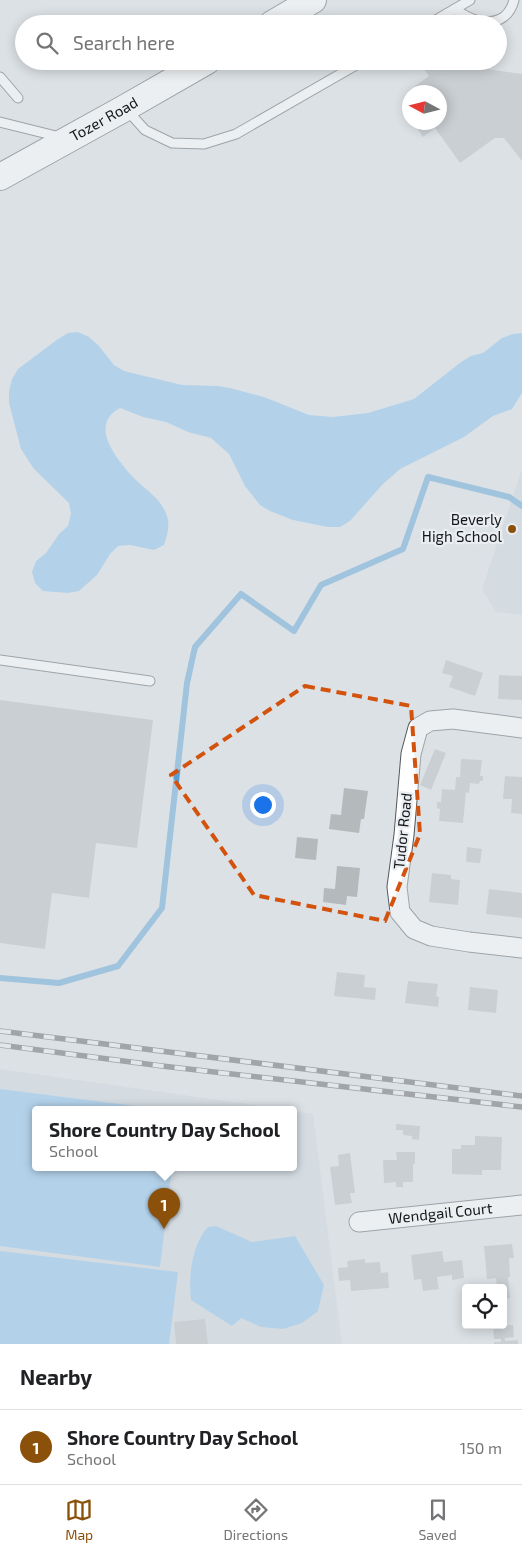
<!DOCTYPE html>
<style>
body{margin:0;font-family:"Exo 2",sans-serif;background:#f6f6f6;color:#202124}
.controls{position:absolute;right:15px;bottom:15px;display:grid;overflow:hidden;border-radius:5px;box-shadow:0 2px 12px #0003}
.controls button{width:45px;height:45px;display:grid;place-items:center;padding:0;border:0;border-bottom:1px solid #e0e0e0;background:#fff;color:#202124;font:25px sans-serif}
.compass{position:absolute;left:402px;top:85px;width:45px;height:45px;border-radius:50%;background:#fff;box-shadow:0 2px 12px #0003;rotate:277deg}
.you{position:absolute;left:262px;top:804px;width:18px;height:18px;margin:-12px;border:4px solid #fff;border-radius:50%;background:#1a73e8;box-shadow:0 0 0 8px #1a73e833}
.badge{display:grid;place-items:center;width:32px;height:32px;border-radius:50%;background:#8b500a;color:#fff;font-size:16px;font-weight:700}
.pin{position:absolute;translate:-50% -41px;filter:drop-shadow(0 1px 2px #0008)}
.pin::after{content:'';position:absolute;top:26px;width:18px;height:15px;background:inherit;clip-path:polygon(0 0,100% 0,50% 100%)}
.popup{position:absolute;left:32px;top:1106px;width:265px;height:65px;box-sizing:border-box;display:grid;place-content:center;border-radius:5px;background:#fff;filter:drop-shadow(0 1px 4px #0005);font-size:16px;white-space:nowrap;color:#757577}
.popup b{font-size:19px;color:#202124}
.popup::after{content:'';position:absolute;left:50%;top:100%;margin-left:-10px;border:10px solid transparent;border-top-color:#fff}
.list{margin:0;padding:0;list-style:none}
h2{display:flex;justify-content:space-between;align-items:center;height:65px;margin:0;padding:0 20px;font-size:21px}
h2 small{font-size:16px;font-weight:400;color:#757577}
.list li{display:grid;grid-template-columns:32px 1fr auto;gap:15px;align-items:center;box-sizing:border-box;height:75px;padding:0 20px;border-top:1px solid #e0e0e0}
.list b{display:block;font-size:19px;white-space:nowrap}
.list p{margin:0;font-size:16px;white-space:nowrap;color:#757577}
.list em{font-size:16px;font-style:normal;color:#757577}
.icon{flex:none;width:28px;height:28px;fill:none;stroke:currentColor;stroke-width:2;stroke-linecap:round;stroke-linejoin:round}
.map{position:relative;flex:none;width:522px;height:1344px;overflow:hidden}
.search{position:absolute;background:#fff;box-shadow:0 2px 12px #0003;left:15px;right:15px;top:15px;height:55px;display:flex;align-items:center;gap:12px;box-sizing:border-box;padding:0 18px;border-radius:28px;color:#757577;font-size:19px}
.sheet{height:140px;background:#fff}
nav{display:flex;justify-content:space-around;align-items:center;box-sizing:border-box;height:70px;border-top:1px solid #e0e0e0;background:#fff;font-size:14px;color:#757577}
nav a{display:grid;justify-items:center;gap:2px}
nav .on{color:#8b500a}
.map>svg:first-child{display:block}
</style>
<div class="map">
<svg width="522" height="1344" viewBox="0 0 522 1344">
<rect width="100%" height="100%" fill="#dce1e5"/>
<path fill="#c9d4dd" d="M 522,469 L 522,615 L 496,612 L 482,589 Z
M 0,1069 L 289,1110 L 35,1110 L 35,1168 L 293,1168 L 293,1111 L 313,1114 L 342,1344 L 0,1344 Z"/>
<path fill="#80bfef" d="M 78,332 L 89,337 L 99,346 L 114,365 L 124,371 L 182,385 L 218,386 L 230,388 L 264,397 L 309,415 L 333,417 L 368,413 L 414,399 L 461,362 L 471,356 L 483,353 L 502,338 L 513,334 L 522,333 L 522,393 L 512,409 L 493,416 L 464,437 L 400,469 L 382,485 L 350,521 L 340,527 L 328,527 L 293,520 L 270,511 L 260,505 L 245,486 L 229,454 L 211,438 L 188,432 L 166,422 L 143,417 L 120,408 C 89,425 115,456 131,475 C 142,487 158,496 165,511 C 171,523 168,533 164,545 L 154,550 L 130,545 L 118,546 L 110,554 L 97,575 L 79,591 L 68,593 L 43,591 L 35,583 L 32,572 L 36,561 L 46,553 L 59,534 L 68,526 L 71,514 L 69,503 L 34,469 L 21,449 L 9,403 L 9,391 L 12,379 L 18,369 L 58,339 L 68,333 Z
M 0,1089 L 167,1110 L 35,1110 L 35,1168 L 172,1168 L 160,1267 L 0,1246 Z
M 216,1226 L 252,1242 L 295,1236 L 324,1285 L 318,1311 L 302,1323 L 283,1329 L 261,1327 L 241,1318 L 232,1326 L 191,1300 C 188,1277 192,1244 208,1227 Z
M 0,1251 L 178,1272 L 169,1344 L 0,1344 Z"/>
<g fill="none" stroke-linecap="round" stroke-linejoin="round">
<path stroke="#579fd4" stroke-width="6" d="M 0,978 L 59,983 L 118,966 L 162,908 L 187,683 L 195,647 L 241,594 L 294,631 L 321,585 L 403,549 L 428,477 L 509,497 L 522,506"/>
</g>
<path fill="#b4b9bc" d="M 422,61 L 454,61 L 457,65 L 522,74 L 522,161 L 504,138 L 495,138 L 460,163 L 435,128 L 423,137 L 413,122 L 440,122 L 440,92 L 416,92 L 419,91 L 415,86 L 429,76 L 419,63 Z
M 446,660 L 483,673 L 475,696 L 449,687 L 453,676 L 442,673 Z
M 499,675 L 522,676 L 522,700 L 498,699 Z
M 0,700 L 153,720 L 137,848 L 96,843 L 89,898 L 52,893 L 45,949 L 0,943 Z
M 435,749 L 446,753 L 431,790 L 420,785 Z
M 461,759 L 482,760 L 480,776 L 483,776 L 483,781 L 480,781 L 479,784 L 470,783 L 469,793 L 466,792 L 463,823 L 439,821 L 440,809 L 437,808 L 437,802 L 441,802 L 442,789 L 455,790 L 456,777 L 460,777 Z
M 505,776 L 522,777 L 522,814 L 511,813 L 512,799 L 503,799 Z
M 344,788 L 368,791 L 364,819 L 361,819 L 359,833 L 329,829 L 331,814 L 341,815 Z
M 297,837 L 318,839 L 316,860 L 295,858 Z
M 467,847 L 482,849 L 480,863 L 466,862 Z
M 337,866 L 360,868 L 357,897 L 347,896 L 346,905 L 323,902 L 324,888 L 335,889 Z
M 432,873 L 451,875 L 451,879 L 460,880 L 458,905 L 429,902 Z
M 489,889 L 522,893 L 522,918 L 486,914 Z
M 337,972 L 365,975 L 364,987 L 376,988 L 375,1000 L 334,996 Z
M 408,981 L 438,984 L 436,996 L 439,997 L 438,1007 L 405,1003 Z
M 470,987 L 498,990 L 496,1013 L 468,1010 Z
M 396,1124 L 420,1126 L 419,1140 L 412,1139 L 412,1136 L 403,1135 L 403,1130 L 396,1130 Z
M 475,1136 L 502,1137 L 501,1170 L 482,1170 L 482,1175 L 452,1174 L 452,1149 L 461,1149 L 461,1145 L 475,1145 Z
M 396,1152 L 415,1152 L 415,1164 L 413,1164 L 413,1182 L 403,1182 L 403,1187 L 396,1187 L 396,1182 L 384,1183 L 383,1160 L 397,1160 Z
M 350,1153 L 355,1193 L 350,1193 L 352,1203 L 335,1205 L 330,1167 L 339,1166 L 338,1155 Z
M 512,1244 L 514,1258 L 509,1258 L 510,1277 L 508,1277 L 510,1298 L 503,1299 L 503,1288 L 497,1288 L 496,1278 L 487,1279 L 484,1246 Z
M 442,1251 L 444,1262 L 462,1260 L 464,1278 L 452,1280 L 452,1275 L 437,1277 L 439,1289 L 423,1291 L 421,1279 L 414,1280 L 411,1255 Z
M 365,1259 L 365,1263 L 380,1262 L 381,1273 L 388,1272 L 389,1288 L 351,1291 L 350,1280 L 339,1281 L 338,1268 L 348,1267 L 347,1261 Z
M 205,1319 L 208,1344 L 176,1344 L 174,1322 Z
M 513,1325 L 514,1337 L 505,1338 L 505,1341 L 518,1340 L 518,1344 L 494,1344 L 494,1342 L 501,1342 L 501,1339 L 494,1339 L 493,1326 Z"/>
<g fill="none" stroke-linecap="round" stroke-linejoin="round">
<defs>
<path id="service" d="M 454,9 C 461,13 468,18 476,20 C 495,25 509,19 514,0
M 429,24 L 470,0
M 0,77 L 18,98
M 127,110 L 145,130 L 172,143 L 204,144 L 236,134 L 363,61
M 0,122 L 60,137
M 0,660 L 150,681"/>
<g id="minor">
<path d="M 522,728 L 453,719 L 430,721 L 418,728 L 411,754 L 404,835 L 397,887 L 400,912 L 414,929 L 431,936 L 469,942 L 522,948"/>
<path id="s1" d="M 359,1222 L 522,1205"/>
</g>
<g id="secondary">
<path d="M 272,24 L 313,0"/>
<path id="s2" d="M 0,177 L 125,108 L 207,61"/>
</g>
</defs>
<use href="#service" stroke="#54585c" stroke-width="11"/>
<use href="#minor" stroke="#54585c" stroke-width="21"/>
<use href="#secondary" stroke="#54585c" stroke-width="28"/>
<use href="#service" stroke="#fff" stroke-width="9"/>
<use href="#minor" stroke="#fff" stroke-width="19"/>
<use href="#secondary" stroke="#fff" stroke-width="26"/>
<defs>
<path id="rail" d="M 0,1031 L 522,1096
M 0,1045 L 162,1066 L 522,1107"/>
</defs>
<use href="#rail" stroke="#595c5e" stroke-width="5.5"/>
<use href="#rail" stroke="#eaeef2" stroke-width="4" stroke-dasharray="11" stroke-linecap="butt"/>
</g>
<path d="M0 0H522V1344H0ZM 305,686 L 411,706 L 420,834 L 385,921 L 254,895 L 171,775 Z" fill="#dce1e5" fill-opacity=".55" fill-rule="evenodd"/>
<path fill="none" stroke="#d3520d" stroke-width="4" stroke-dasharray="10 6" stroke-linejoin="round" d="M 305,686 L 411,706 L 420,834 L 385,921 L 254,895 L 171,775 Z"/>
<circle fill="#8b500a" stroke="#eaeef2" stroke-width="2" cx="512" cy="529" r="5"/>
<g text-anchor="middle" stroke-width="4.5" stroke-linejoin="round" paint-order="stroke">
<g font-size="15" fill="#151718" stroke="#eaeef2">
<text dy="5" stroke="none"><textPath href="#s2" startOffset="119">Tozer Road</textPath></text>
<text transform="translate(403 831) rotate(-84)" y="5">Tudor Road</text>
<text dy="5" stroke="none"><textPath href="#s1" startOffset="82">Wendgail Court</textPath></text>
</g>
<g font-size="15" fill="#151718" stroke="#eaeef2" text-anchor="end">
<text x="502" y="525">Beverly<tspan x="502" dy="17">High School</tspan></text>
</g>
</g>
</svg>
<div class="controls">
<button><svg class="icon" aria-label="locate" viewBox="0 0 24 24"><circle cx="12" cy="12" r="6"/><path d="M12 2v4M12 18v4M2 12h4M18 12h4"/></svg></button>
</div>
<svg class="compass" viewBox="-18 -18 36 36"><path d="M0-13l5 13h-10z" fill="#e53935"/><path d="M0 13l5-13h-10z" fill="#757577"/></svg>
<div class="you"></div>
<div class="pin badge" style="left:164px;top:1229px">1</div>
<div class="popup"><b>Shore Country Day School</b>School</div>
<div class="search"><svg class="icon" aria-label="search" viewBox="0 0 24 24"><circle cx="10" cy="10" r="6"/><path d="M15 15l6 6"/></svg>Search here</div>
</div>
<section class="sheet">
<h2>Nearby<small></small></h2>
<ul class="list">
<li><span class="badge">1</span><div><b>Shore Country Day School</b><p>School</p></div><em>150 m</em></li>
</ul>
</section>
<nav>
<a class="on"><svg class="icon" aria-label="map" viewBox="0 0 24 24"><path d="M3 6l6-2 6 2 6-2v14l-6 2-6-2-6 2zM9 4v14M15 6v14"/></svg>Map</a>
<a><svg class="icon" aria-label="directions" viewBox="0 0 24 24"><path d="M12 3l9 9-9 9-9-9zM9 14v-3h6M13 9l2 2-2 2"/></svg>Directions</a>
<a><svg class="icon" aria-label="saved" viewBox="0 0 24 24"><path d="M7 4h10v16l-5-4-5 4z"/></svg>Saved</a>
</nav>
